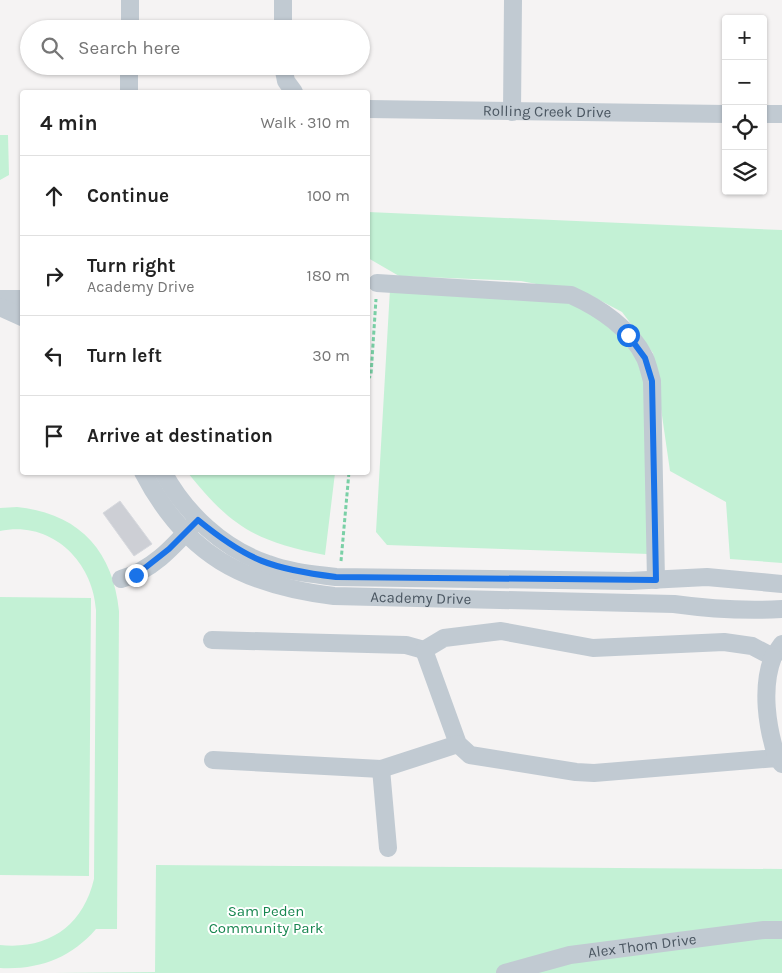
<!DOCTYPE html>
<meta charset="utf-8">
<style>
body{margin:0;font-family:Karla,sans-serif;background:#f2f2f2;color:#222}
.controls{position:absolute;right:15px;top:15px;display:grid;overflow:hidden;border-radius:5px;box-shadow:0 1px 4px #0004}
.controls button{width:45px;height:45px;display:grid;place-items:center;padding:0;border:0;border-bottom:1px solid #e0e0e0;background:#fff;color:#222;font:25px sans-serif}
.stop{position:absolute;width:15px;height:15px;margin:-11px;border:4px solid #1a73e8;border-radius:50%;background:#fff}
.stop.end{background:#1a73e8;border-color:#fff;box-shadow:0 1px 5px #0008}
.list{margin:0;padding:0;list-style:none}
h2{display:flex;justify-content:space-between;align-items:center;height:65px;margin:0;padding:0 20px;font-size:21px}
h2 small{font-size:16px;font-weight:400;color:#767676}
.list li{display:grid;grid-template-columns:32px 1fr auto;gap:15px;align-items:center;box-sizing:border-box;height:80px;padding:0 20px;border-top:1px solid #e0e0e0}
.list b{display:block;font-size:19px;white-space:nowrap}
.list p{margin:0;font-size:16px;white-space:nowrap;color:#767676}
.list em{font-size:16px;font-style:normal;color:#767676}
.icon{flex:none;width:28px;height:28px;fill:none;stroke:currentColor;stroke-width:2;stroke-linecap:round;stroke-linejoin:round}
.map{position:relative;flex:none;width:782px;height:973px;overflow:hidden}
.search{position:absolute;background:#fff;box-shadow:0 1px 4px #0004;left:20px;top:20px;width:350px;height:55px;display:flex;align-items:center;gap:12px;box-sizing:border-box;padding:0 18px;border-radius:28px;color:#767676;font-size:19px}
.panel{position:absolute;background:#fff;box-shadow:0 1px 4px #0004;left:20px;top:90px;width:350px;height:385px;border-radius:5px}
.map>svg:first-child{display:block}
</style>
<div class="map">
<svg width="782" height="973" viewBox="0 0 782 973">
<rect width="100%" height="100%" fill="#f5f3f3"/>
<path fill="#c3f1d5" d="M 0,135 L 8,135 L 9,175 L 0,180 Z
M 368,212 L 782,230 L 782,563 L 730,559 L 726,502 L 670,471 L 653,353 L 622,312 L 588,294 L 521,281 L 399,276 L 368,258 Z
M 390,289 L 562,299 L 590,312 L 624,340 L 635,355 L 645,384 L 649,554 L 387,545 L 376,532 Z
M 188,473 L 335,473 L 325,555 C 256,541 232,528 188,473 Z
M 17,507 C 78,513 113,550 119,611 L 117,929 L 96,929 C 71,958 39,970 0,968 L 0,945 C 48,950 83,926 94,879 L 96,610 C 93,561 51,520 0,531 L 0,508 Z
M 0,597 L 91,598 L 89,876 L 0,875 Z
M 156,865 L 782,869 L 782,973 L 53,973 L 155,972 Z"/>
<path fill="#cdcfd5" stroke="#d7d9de" d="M 120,501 L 152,544 L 134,556 L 103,513 Z"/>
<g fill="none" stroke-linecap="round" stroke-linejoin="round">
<path stroke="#7ad0a6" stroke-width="3" stroke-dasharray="4 2.5" stroke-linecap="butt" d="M 368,379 L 371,375 L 376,299
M 341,561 L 349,472"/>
<g stroke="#c1cad2" stroke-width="18">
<path d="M 130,29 L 130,0"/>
<path d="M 283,29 L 283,0"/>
<path d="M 283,66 L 286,81 L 294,92"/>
<path d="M 129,92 L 129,66"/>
<path id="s1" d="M 368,109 L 726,114"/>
<path d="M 512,112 L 513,0"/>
<path d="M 763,114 L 782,114"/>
<path d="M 377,283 L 571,295 C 600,308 631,329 645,358 C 648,365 650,374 652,381 L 656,580"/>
<path d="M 0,299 L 22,299"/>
<path d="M 0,307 L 22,317"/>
<path id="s2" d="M 143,472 C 186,555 243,585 334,596 L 674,604 C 710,609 746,611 782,609"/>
<path d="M 163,472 C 185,513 223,549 268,564 C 289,572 313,574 336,577 L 629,581 L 707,577 L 782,584"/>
<path d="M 121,579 C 151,571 172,548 192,526"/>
<path d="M 212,640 L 406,645 L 424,650"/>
<path d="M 782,644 L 773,657 L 752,646 L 724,642 L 593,648 L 501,631 L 444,638 L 424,650 L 458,744 L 470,755 L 576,772 L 594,773 L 777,758 L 782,764"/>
<path d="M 773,657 C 761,688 767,727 777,758"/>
<path d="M 213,760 L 381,769 L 458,744"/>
<path d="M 381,769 L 388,848"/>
<path id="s3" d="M 505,973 L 570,955 L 764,930 L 782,930"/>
</g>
</g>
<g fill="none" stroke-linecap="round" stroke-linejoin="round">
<path stroke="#1a73e8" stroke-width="6" d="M 136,575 L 169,549 L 198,520 C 248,561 272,569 336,577 L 656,580 L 652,381 L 645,358 L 628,335"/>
</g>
<g text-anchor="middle" stroke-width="4" stroke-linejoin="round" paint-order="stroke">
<g font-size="15" fill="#4a5661" stroke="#fff">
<text dy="5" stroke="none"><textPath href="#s1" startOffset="179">Rolling Creek Drive</textPath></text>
<text dy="5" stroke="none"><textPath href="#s2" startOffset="326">Academy Drive</textPath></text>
<text dy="5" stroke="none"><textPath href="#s3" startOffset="140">Alex Thom Drive</textPath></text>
</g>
<g font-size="15" fill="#17864f" stroke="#fff">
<text x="266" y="916">Sam Peden<tspan x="266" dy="17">Community Park</tspan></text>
</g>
</g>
</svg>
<div class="controls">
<button>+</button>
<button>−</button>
<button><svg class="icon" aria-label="locate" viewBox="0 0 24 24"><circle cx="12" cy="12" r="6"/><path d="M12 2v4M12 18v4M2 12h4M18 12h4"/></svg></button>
<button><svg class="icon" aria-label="layers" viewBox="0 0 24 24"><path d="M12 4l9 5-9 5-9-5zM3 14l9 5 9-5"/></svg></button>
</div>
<div class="stop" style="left:628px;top:335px"></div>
<div class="stop end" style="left:136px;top:575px"></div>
<div class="search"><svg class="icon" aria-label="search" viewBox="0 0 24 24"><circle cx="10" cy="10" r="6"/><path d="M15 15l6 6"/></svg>Search here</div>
<section class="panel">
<h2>4 min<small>Walk · 310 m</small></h2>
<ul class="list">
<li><svg class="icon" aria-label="ahead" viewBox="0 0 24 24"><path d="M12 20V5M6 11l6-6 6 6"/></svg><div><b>Continue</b></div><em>100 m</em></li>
<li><svg class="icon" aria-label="right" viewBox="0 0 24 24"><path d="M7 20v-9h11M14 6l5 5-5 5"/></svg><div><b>Turn right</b><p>Academy Drive</p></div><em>180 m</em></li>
<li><svg class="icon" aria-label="left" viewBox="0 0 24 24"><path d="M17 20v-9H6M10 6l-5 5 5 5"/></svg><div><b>Turn left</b></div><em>30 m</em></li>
<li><svg class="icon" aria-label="arrive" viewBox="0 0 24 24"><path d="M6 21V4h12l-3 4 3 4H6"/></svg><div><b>Arrive at destination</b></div></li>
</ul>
</section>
</div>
